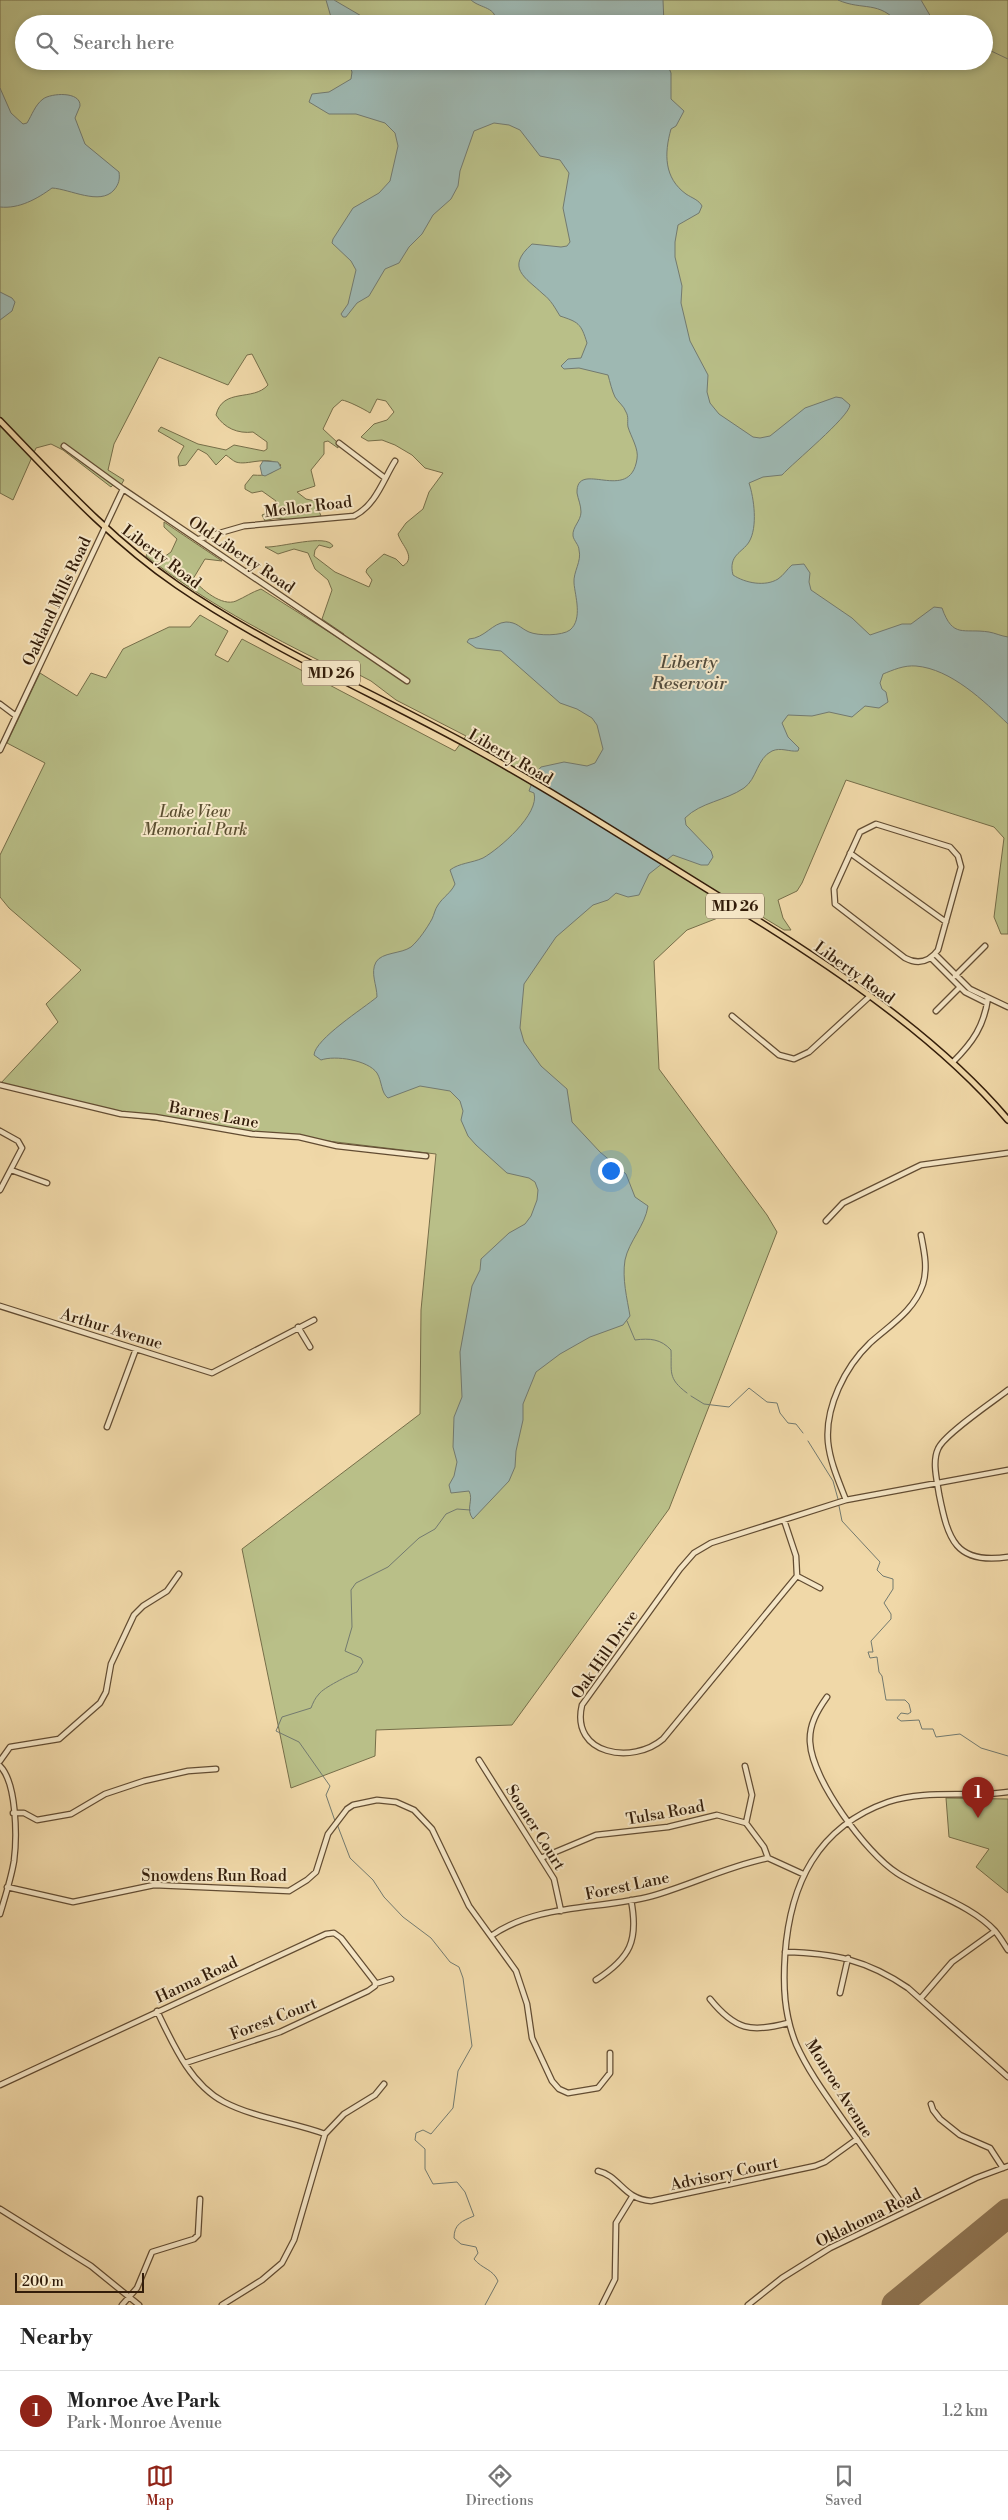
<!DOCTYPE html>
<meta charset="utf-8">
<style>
body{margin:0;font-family:"Libre Bodoni",serif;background:#f6f6f6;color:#222}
.scale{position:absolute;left:15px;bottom:12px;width:129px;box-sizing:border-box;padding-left:5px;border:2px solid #331d0a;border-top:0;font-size:14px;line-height:18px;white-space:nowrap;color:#331d0a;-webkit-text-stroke:4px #f5e6c6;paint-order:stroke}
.you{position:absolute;left:610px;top:1170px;width:18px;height:18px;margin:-12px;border:4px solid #fff;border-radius:50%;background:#1a73e8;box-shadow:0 0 0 8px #1a73e833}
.badge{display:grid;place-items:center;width:32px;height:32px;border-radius:50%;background:#8f2418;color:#fff;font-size:16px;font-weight:700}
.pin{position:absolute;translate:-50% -41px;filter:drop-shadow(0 1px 2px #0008)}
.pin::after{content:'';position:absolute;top:26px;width:18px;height:15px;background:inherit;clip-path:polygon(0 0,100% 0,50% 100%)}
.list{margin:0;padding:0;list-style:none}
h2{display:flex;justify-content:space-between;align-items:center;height:65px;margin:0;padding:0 20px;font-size:21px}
h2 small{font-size:16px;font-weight:400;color:#767676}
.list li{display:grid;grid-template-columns:32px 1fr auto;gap:15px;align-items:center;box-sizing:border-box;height:80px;padding:0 20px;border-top:1px solid #e0e0e0}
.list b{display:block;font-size:19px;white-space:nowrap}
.list p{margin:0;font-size:16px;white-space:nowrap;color:#767676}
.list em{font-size:16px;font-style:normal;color:#767676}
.icon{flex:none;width:28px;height:28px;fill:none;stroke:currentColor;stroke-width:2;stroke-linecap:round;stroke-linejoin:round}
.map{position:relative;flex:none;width:1008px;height:2305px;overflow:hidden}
.search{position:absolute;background:#fff;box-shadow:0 2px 8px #0003;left:15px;right:15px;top:15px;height:55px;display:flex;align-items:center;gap:12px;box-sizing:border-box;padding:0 18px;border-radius:28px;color:#767676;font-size:19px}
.sheet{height:145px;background:#fff}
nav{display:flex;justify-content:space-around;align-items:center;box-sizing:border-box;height:70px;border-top:1px solid #e0e0e0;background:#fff;font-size:14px;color:#767676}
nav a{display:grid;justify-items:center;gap:2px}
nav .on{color:#8f2418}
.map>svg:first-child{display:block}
</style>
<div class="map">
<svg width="1008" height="2305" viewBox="0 0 1008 2305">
<rect width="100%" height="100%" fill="#f0d8a8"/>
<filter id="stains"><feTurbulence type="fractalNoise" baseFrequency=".004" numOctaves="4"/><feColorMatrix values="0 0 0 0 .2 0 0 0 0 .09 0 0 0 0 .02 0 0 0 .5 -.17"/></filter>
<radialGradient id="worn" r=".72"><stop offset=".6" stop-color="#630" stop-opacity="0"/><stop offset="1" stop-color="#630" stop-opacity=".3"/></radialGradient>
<path fill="#b9bf88" stroke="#766e49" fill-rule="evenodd" d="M 0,0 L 1008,0 L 1008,934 L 1001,934 L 994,917 L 1004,838 L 994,827 L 846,780 L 802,883 L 797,891 L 778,900 L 783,918 L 791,930 L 784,930 L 746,907 L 687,930 L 654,961 L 659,1069 L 767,1215 L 777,1232 L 669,1509 L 512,1725 L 376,1730 L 375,1756 L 291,1788 L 242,1549 L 420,1414 L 421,1310 L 436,1154 L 119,1116 L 0,1084 L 58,1022 L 46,1004 L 81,970 L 9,908 L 0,897 L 0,855 L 45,763 L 7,743 L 40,673 L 77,696 L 91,673 L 106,678 L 123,649 L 169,627 L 190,627 L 200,615 L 228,631 L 215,655 L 228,662 L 242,639 L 455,751 L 466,736 L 396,700 L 371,681 L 344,667 L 330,666 C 266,634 203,601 146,556 L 150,547 L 164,557 L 171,552 L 177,539 L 164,527 L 164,522 L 222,561 L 205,559 L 193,579 C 201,589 222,607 236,601 C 245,597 252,592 261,589 L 340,639 L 344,634 L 322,619 L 332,590 L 328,580 L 315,569 L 308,553 L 294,549 L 278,554 L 265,547 C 280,548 327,533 333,546 L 330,548 L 319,545 L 315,550 L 314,556 L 335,572 L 369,587 L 372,580 L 366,572 L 367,569 L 384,554 L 396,559 L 403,566 C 417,557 401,545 398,534 L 406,523 L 423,509 L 429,492 L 443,473 L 425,468 L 412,455 L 395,445 L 382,440 L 368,441 L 361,437 L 374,424 L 387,420 L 394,412 L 386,401 L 377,399 L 370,413 C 364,409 348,401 342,400 L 333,408 L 323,429 L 338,443 L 338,448 L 328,441 L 324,442 L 324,454 L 311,470 L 315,486 L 297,492 L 306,499 L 315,501 L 321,516 L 292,520 L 275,518 L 265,521 L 262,515 L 274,510 L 276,501 L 262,491 L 252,493 L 245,489 L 245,485 L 253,475 C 266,476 271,475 281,465 C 266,455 247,466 236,462 C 233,461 229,457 226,455 L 216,465 L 207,454 L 198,449 L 186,465 L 179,466 L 178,457 L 184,446 L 158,431 L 161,427 L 198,444 L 226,450 L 234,445 L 264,451 L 267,449 L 267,442 L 253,432 C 238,434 224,428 216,415 C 223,387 253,402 268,385 L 252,354 L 247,355 L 228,385 L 159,357 L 114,444 L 108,470 L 124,480 L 121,485 L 99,469 L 96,472 L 113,485 L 111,487 L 63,450 L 51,444 L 36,448 L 13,500 L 0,493 ZM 24,24 L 984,24 L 984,61 L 24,61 Z
M 946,1798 L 1008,1799 L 1008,1893 L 976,1867 L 989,1849 L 949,1837 Z"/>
<path fill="#9eb8b2" stroke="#737a6f" d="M 326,0 L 334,0 L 375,24 L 333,24 Z
M 471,0 L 663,0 L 664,24 L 496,24 C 497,6 481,9 471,0 Z
M 838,0 L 921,0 L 935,24 L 899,24 C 879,0 863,11 838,0 Z
M 348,61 C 363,61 381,58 395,61 C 422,67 439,73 467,61 L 666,61 L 671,73 L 671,99 L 684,111 L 676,126 L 671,129 C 664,154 664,178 686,194 C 692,198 699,200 702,206 L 699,213 L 678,225 L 675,242 L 675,257 L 682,286 L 681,303 L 690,341 L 708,375 L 707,392 L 710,403 L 719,414 L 753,437 L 760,438 L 770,436 L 805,408 L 836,397 L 842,398 L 850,405 C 849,417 793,463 782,475 L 763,477 L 749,483 C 754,498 758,527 749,542 C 742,553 728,555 733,575 C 745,583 765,587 778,579 C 784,575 787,569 792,565 L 804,564 L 810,573 L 809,582 L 811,590 L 852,618 L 870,635 L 902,624 L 911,624 L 934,607 L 942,608 C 953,639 963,628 989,632 C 995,633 1001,636 1008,637 L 1008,724 C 984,701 951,669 916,666 C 904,665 893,670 883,674 L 880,683 L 882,689 L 886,692 L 888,702 L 879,708 L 865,706 L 852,717 L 829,712 L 812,716 L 788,715 L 782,723 L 788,737 L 799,748 L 798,751 C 789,752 781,747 772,751 C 757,758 757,779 744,788 C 725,801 701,802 685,818 L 686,825 L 711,851 L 713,857 L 708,865 L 701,865 L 673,855 L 649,874 L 639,895 L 628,897 L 616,893 L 608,900 L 593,905 L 556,937 L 524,984 L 520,1028 L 524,1042 L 541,1066 L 567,1089 L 572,1122 L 600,1152 L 626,1174 L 635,1197 L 648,1206 C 645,1226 629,1241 625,1260 C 622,1279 627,1298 630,1316 L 623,1325 L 590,1337 L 560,1354 L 536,1372 L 523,1404 L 523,1420 L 516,1451 L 515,1467 L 509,1481 L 473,1519 C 465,1509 474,1500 469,1491 L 451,1493 L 449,1485 L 454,1476 L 457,1462 L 453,1447 L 454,1417 L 462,1397 L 460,1352 L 472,1286 L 480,1270 L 481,1259 L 509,1233 L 525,1224 L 531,1216 L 537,1200 L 538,1190 L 535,1182 L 529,1178 L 507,1173 L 476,1145 L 468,1136 L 461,1120 L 463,1111 L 460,1101 L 450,1091 L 420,1086 L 388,1098 C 381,1093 382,1081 377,1073 C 368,1060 335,1055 321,1060 L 314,1055 C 315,1039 364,1008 377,997 C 377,985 370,973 376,962 C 382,952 401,954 411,947 C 419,940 427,928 432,919 C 434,915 435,909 438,905 C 443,897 451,893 455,884 L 450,870 C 459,863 472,863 483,858 C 499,849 540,814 534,793 L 529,791 L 535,774 L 541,767 L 564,762 L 587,766 L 595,763 L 603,749 L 597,725 L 592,718 L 577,709 L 560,703 L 501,651 L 476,648 L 467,642 L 469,639 C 485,638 492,623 506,622 C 517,622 520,628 529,632 C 538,636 562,636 570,630 C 583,619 575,596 574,583 C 573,572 582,561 579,550 C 579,545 574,541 573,536 C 572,527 581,521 581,512 C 581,505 578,499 577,493 C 576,458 630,505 637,459 C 639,449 631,437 628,427 C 627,422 629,417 626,412 C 624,406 618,402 615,397 C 612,391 610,382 608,375 L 579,368 L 564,369 L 561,366 L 568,359 L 581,358 L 587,343 C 581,323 578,322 560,316 C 555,308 551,300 543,294 C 525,277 505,268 532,244 L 561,247 L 567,246 L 570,242 L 563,208 L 569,173 L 560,160 L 540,156 L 520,130 L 509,125 L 494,123 L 474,131 L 460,171 L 458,186 L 451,199 L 433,215 L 422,234 L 409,247 L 399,263 L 385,269 L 369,296 L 357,303 L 346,317 L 343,317 L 341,314 L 348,304 L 356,270 L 351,261 L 332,243 L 333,239 L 353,208 L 379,193 L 390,181 L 398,146 L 395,133 L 385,123 L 356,114 L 329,114 L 309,102 L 312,94 L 329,92 L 351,79 L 352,72 Z
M 0,88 L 11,113 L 23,124 L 27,123 C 32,115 35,105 43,99 C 51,93 81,91 80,106 L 75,118 L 85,144 L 119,172 C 120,179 119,184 114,190 C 100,206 70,189 52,188 C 37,199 19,209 0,207 Z
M 0,292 L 12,298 L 15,302 L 12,311 L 0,320 Z
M 263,461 L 278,462 L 281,468 L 265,476 L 262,475 L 260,466 Z"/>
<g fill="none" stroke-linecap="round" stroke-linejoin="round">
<path stroke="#737a6f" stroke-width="1" d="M 987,49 L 1008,59
M 627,1321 L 635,1340 C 650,1338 661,1339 671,1350 C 672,1372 667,1378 687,1393
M 691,1396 L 704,1404 L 729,1407 L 749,1388 L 767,1402 L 777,1403 L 780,1413 L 788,1423 L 796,1424 L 803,1433
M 808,1441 L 833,1481 L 838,1499
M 839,1506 L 842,1521 L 880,1562 L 877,1570 L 883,1576 L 893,1579 L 893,1589 L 884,1603 L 891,1614 L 891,1619 L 871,1641 L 873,1652 L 868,1652 L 870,1658 L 877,1657 L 879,1672 L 882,1676 L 886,1700 L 905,1700 L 909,1704 L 911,1712 L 908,1714 L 901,1713 L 897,1718 L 901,1721 L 919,1720 L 922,1729 L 933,1729 L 936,1737 L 960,1734 L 981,1748 L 1008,1756
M 335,1821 L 326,1795 L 330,1786 L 299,1742 L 276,1731 L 282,1717 L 311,1708 C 313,1703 315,1698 319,1694 C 323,1688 349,1675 357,1672 L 363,1662 L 361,1658 L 345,1651 L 352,1627 L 351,1590 L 356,1583 L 388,1567 L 419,1538 L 435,1529 L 446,1514 L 457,1509 L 470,1510
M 337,1824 L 350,1858 L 373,1880 L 384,1897 L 403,1917 L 431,1938 L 450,1962 L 459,1967 L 463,1978 L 472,2046 L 458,2071 L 453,2108 L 431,2134 L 423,2130 L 416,2133 L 415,2140 L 425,2149 L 425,2169 L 433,2184 L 457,2182 L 465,2192 L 474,2216 C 462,2221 454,2224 454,2238 L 461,2244 L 476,2247 L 478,2253 L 474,2259 C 482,2269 493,2269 498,2281 L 485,2305"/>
<path stroke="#927a59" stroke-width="29" d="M 896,2305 L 1008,2213"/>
<defs>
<path id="minor" d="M 339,443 L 385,478
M 64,446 L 123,489 L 407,681
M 199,539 L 244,526 L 354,516 C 376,505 383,480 395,461
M 0,704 L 16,716
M 0,750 L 123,489
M 876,824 L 950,847 L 958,856 L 961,867 L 938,950 C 929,962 918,965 905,958 L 835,904 L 834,889 L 860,832 Z
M 850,853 L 946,922
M 935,954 L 970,989 L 1008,1007
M 931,958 L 965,992 L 987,1003
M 955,976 L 985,946
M 936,1011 L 960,987
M 732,1016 L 779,1055 L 794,1059 L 809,1052 L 869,997
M 953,1062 C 973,1042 984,1026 988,998
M 0,1085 L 121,1114 L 155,1117 L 252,1134 L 299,1137 L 337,1146 L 426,1156
M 0,1131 L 18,1141 L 22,1148 L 0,1190
M 11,1170 L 47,1183
M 826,1221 L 843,1203 L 921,1165 L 1008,1153
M 0,1306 L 212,1373 L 314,1320
M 298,1327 L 310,1347
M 1008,1390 C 994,1401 943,1435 938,1449 C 932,1462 937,1480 939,1494 C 948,1539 955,1565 1008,1557
M 107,1427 L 136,1349
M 846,1500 C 839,1482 830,1462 828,1442 C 825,1407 845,1367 870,1343 C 890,1325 914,1311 923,1284 C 928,1267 924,1251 921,1235
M 784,1520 L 796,1556 L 797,1576 L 663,1739 C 633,1765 570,1755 582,1705 L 680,1569 L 694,1553 L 711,1543 L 846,1500 L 1008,1470
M 797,1576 L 820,1588
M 827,1697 C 817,1711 809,1725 810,1742 C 812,1780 866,1853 897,1873 C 928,1893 970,1904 995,1931 C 1000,1937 1004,1944 1008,1950
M 479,1760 L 554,1879 L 561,1911
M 0,1761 L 10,1747 L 59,1739 L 100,1703 L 106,1692 L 111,1664 L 134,1615 L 143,1606 L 167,1591 L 179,1574
M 0,1766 C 17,1783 17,1838 14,1861 C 11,1879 5,1897 0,1914
M 745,1766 L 752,1795 L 746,1823
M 13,1813 L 24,1813 L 37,1820 L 71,1814 L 105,1794 L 144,1781 L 188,1771 L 216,1769
M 541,1858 L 596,1835 L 668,1827 L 717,1815 L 746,1823 L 764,1847 L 768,1858 L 803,1874
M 7,1887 L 73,1902 L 154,1885 L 289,1891 L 307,1880 L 316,1872 L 328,1834 L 347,1809 L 353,1805 L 377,1800 L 396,1802 L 414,1810 L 432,1829 L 469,1906 L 516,1971 L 527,2004 L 532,2038 L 552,2081 L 559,2089 L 568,2093 L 598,2088 L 610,2073 L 610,2053
M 491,1936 C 538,1903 599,1910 652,1896 C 691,1885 728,1866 768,1858
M 785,1952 C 834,1953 867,1960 908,1988 L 1008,2077
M 596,1980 C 630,1958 639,1941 631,1900
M 375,1984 L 391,1979
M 840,1993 L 848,1958
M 921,1998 L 952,1962 L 995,1931
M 710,1999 C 735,2030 751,2033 788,2023
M 157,2011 C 173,2044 190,2084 224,2102 C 255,2118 292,2122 325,2134
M 0,2085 L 326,1934 L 334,1933 L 341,1938 L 375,1982 L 375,1986 L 368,1991 L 280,2032 L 185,2063
M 931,2104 L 933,2110 L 940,2119 L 960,2135 L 990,2148 L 1003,2168
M 598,2171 C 620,2176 623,2199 651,2201 L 815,2166 L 825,2162 L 857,2139
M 0,2209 L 91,2266 L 139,2305
M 907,2211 C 887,2182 867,2153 846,2124 C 828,2098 809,2073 796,2044 C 784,2014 783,1986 785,1955 C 790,1884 817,1827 888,1802 C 927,1789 968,1798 1008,1792
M 122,2305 L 137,2288 L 152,2252 L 194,2239 L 198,2235 L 200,2199
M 222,2305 L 262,2280 L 282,2263 L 294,2240 L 325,2134 L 344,2114 L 375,2095 L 384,2084
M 602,2305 L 615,2279 L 616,2223 L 632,2197
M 748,2305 L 782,2278 L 830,2248 L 976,2178 L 1008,2166"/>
<path id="major" d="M 0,421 C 56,479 110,539 177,585 C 269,648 373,693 470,746 C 563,797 651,855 741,910 C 833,967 938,1037 1008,1120"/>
</defs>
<use href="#minor" stroke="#624c32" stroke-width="7"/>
<use href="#major" stroke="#331d0a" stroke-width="8"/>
<use href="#minor" stroke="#f5e6c6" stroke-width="4.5"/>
<use href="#major" stroke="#f0d8a8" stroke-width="5"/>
</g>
<g text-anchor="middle" stroke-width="4" stroke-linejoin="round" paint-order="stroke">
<g fill="#f5e6c6" stroke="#6d5942" stroke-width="1">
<rect x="302" y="660.5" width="58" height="25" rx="4"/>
<rect x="706" y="893.5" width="58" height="25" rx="4"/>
</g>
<g font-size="15" font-weight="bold" fill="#331d0a">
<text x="331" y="678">MD 26</text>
<text x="735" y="911">MD 26</text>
</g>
<g font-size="16" fill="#331d0a" stroke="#f5e6c6">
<text transform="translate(308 506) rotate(-7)" y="6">Mellor Road</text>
<text transform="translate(242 554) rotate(34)" y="6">Old Liberty Road</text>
<text transform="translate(162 556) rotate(37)" y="6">Liberty Road</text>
<text transform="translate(56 601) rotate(-65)" y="6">Oakland Mills Road</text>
<text transform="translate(511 756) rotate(30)" y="6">Liberty Road</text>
<text transform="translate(855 972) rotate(36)" y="6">Liberty Road</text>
<text transform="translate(214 1114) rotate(10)" y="6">Barnes Lane</text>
<text transform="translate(112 1328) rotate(17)" y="6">Arthur Avenue</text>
<text transform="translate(604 1654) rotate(-55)" y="6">Oak Hill Drive</text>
<text transform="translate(665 1812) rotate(-10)" y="6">Tulsa Road</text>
<text transform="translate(536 1827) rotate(58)" y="6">Sooner Court</text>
<text x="214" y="1881">Snowdens Run Road</text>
<text transform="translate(627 1885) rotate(-12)" y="6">Forest Lane</text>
<text transform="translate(196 1979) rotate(-25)" y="6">Hanna Road</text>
<text transform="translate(273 2018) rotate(-21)" y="6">Forest Court</text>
<text transform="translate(840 2088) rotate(58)" y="6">Monroe Avenue</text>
<text transform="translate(724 2173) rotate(-12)" y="6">Advisory Court</text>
<text transform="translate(868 2217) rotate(-26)" y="6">Oklahoma Road</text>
</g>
<g font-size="16" font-style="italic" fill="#5b4e30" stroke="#f5e6c6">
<text x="195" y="817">Lake View<tspan x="195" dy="18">Memorial Park</tspan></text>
</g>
<g font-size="18" font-style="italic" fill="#534c3c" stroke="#f5e6c6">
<text x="689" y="668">Liberty<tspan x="689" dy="21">Reservoir</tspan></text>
</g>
</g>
<rect width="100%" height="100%" filter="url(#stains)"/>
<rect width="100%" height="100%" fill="url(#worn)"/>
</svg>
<div class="scale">200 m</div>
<div class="you"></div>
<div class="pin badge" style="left:978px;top:1818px">1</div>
<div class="search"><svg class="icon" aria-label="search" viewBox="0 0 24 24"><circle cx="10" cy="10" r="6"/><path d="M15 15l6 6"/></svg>Search here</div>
</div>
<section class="sheet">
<h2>Nearby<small></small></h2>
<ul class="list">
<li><span class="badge">1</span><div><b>Monroe Ave Park</b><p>Park · Monroe Avenue</p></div><em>1.2 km</em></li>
</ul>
</section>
<nav>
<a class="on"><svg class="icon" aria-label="map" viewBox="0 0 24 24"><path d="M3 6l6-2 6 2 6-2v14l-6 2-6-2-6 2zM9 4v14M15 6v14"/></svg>Map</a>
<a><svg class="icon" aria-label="directions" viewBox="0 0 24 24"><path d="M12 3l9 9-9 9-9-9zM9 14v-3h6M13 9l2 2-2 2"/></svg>Directions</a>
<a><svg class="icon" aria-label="saved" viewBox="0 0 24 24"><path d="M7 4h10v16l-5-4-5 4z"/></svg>Saved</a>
</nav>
